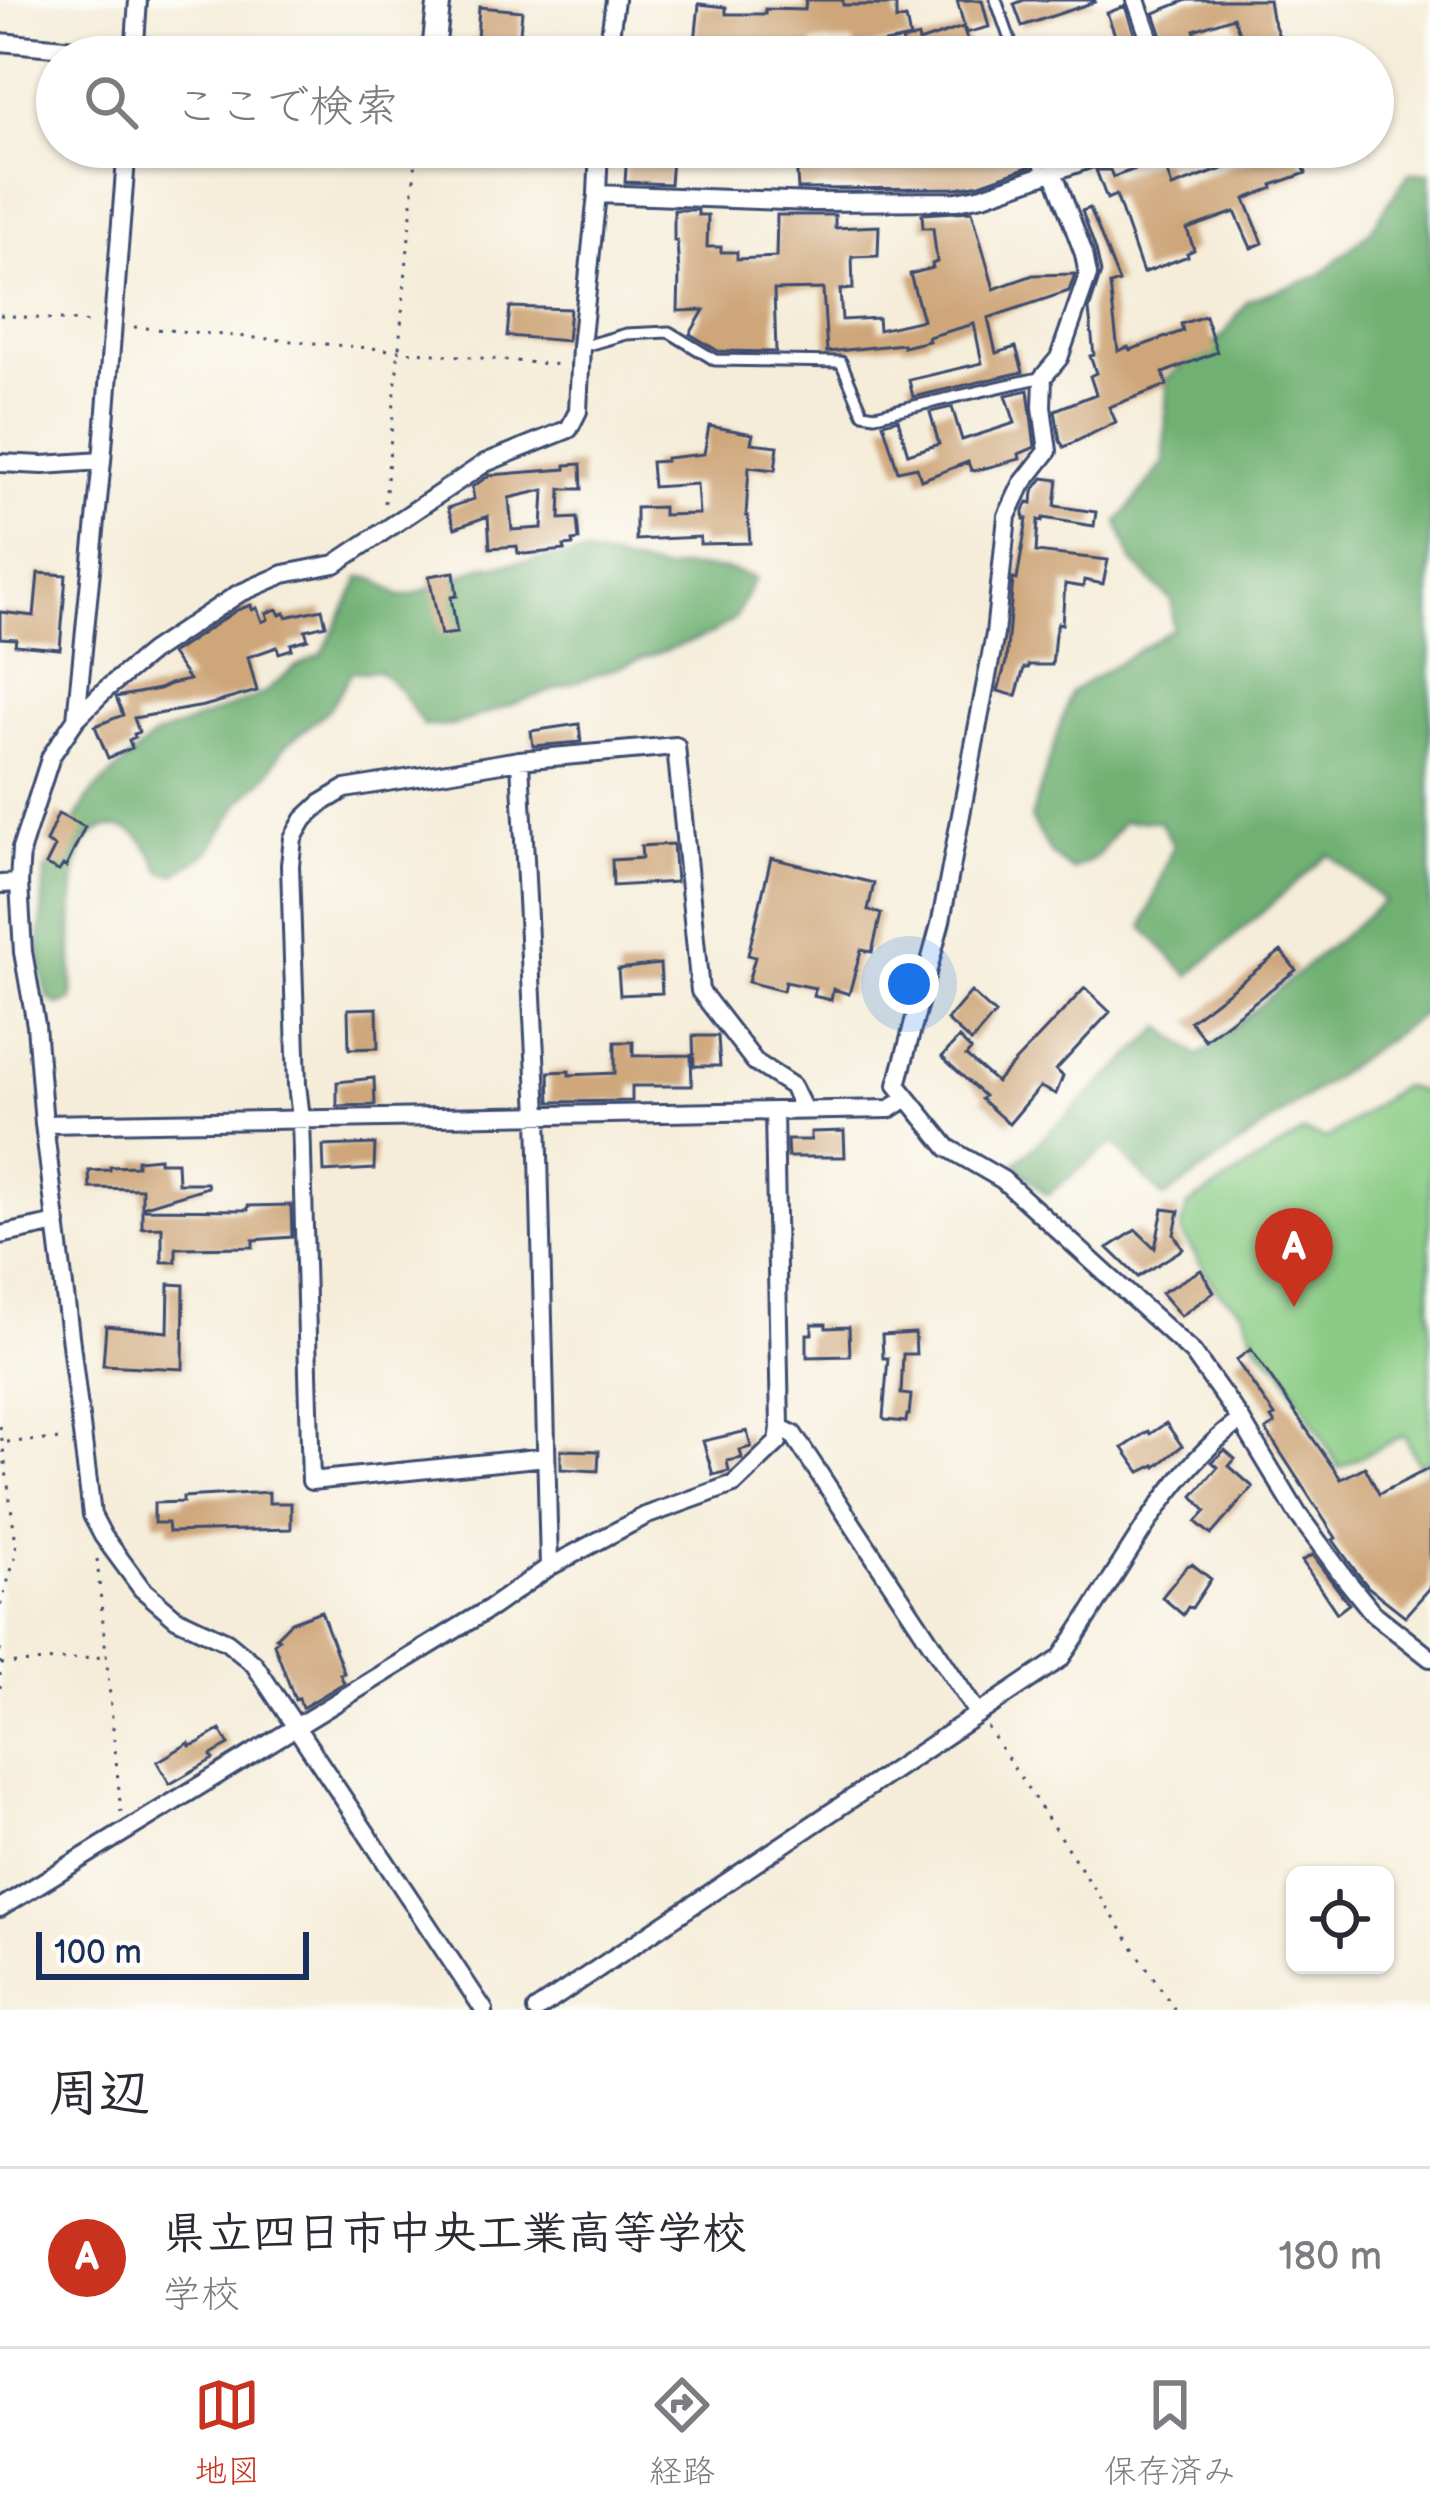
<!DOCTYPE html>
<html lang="ja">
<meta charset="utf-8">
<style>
body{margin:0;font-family:"Balsamiq Sans","Klee One",sans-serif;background:#f2f2f3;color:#2b2b33}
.controls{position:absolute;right:36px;bottom:36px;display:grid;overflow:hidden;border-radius:18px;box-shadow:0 3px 9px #0004}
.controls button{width:108px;height:108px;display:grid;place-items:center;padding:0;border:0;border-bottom:3px solid #e1e1e2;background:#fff;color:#2b2b33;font:60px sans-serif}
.scale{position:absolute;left:36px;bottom:30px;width:273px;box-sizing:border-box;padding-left:12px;border:6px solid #1b2f5e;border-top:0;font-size:33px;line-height:42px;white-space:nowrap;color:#1b2f5e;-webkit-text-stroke:9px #fdfcf7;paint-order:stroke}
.you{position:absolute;left:909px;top:984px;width:42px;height:42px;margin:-30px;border:9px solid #fff;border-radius:50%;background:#1a73e8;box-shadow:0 0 0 18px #1a73e833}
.badge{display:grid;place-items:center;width:78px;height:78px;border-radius:50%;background:#c8321e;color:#fff;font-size:39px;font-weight:700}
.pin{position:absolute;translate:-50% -99px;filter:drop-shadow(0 3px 6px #0008)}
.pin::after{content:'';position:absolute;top:63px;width:42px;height:36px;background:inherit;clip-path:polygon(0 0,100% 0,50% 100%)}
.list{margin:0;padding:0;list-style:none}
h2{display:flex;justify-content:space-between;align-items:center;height:156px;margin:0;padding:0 48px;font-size:51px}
h2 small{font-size:39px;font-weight:400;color:#7c7c81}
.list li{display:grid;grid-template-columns:78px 1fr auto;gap:36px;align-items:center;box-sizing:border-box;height:180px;padding:0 48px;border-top:3px solid #e1e1e2}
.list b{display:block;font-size:45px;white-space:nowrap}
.list p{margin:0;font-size:39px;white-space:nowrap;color:#7c7c81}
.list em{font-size:39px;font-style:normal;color:#7c7c81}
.icon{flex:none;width:66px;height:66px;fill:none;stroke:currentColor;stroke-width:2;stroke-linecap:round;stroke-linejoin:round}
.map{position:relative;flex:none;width:1430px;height:2010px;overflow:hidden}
.search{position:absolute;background:#fff;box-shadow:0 3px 9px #0004;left:36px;right:36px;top:36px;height:132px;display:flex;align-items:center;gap:30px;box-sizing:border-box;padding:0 42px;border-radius:66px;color:#7c7c81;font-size:45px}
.sheet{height:336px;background:#fff}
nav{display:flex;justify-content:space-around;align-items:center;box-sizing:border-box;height:168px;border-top:3px solid #e1e1e2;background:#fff;font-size:33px;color:#7c7c81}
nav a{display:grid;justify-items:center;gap:6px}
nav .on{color:#c8321e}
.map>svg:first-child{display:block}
</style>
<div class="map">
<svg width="1430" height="2010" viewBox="0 0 1430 2010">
<rect width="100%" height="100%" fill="#fdfcf7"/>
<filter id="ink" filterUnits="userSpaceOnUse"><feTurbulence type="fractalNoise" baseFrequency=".00833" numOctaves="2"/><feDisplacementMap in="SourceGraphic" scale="24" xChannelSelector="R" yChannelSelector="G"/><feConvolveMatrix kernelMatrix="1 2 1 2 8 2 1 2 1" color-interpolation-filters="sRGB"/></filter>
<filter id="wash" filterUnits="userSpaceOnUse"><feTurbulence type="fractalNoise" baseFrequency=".004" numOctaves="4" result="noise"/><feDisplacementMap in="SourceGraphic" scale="48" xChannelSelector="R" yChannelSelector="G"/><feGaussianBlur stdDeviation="2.7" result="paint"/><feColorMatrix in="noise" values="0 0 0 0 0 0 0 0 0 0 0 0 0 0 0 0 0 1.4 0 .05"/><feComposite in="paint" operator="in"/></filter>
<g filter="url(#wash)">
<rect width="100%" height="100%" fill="#f5edd9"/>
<path fill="#8acc85" stroke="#527e72" stroke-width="3" d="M 1402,1086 L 1430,1094 L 1430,1459 L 1419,1465 L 1404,1435 L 1339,1468 L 1283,1370 L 1256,1344 L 1242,1310 L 1217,1290 L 1181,1232 L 1187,1206 L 1304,1132 L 1327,1139 Z"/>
<path fill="#6fb072" stroke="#457068" stroke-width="3" d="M 1409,173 L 1430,173 L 1430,1009 L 1164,1198 L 1113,1143 L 1047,1195 L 1015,1164 L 1162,1027 L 1199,1056 L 1384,901 L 1329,854 L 1189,976 L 1143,927 L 1173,845 L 1160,821 L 1123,821 L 1096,858 L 1072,870 L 1051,854 L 1031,818 L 1071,692 L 1173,629 L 1172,602 L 1132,561 L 1118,522 L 1164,463 L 1167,378 L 1224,335 L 1248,300 L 1319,276 L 1370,231 Z
M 586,554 L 666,571 L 681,567 L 724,569 L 755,578 L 736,617 L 712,634 L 451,726 L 424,726 L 399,689 L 379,671 L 352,672 L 329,709 L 284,747 L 268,774 L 240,802 L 209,852 L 175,874 L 162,872 C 148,848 140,825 109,827 C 97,828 86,838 82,849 C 68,882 73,961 72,1000 L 59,1005 L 48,998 L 39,957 L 45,871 L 91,794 L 153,737 L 263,694 L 295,667 L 322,654 L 361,577 L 375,579 L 399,596 L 413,595 L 482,567 Z"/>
<g id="blocks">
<path fill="#cea679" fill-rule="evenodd" d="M 806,0 L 843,0 L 843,5 L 896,5 L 896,20 L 906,18 L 910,38 L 855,49 L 854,42 L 819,42 L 812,43 L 812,57 L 795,57 L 794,46 L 695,42 L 699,4 L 726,7 L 726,14 L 765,14 L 765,9 L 805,10 Z
M 957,0 L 982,0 L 989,27 L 966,33 Z
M 1024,0 L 1095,0 L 1095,2 L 1022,26 L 1014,4 Z
M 1187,0 L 1269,0 L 1272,18 L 1287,57 L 1249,57 L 1233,17 L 1194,30 L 1204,57 L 1182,57 L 1175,38 L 1164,42 L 1154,13 Z
M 1125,6 L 1140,51 L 1123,57 L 1107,13 Z
M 479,7 L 522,11 L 518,57 L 476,57 Z
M 963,27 L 972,54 L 964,57 L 883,57 L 883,54 L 904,47 L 902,41 L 918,37 L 919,42 Z
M 654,147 L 673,147 L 670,184 L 625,182 L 627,153 L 653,155 Z
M 917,147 L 956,147 L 958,158 L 1027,147 L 1031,166 L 980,184 L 956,188 L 798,189 L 796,158 L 841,156 L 841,163 L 848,162 L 848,166 L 894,164 L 893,155 L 918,153 Z
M 1284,147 L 1287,157 L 1298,153 L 1306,173 L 1272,185 L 1273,188 L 1245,199 L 1263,243 L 1251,248 L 1235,212 L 1187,229 L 1194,250 L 1187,253 L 1188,256 L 1143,273 L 1116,195 L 1107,199 L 1096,170 L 1110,170 L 1113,177 L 1163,159 L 1172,187 Z
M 1090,208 L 1119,282 L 1110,285 L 1118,351 L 1128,347 L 1130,350 L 1183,331 L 1181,324 L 1205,316 L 1217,352 L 1163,373 L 1167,385 L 1109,407 L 1116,422 L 1064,447 L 1060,441 L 1055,410 L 1096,394 L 1090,376 L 1096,373 L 1090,356 L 1094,355 L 1089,310 L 1101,273 L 1096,250 L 1082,211 Z
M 674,210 L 698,210 L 698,215 L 708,215 L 707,247 L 721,247 L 721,252 L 737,252 L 737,259 L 776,257 L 777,215 L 835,215 L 835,228 L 879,226 L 878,256 L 852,257 L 853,289 L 840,290 L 842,320 L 878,318 L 879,330 L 923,320 L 910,274 L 933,268 L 932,264 L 937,262 L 933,228 L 923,228 L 922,214 L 972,211 L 994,289 L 1033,275 L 1075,274 L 1069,291 L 988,318 L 996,353 L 1016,347 L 1023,372 L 913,397 L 909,380 L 982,363 L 974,324 L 928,337 L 929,341 L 903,347 L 903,344 L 827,352 L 823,289 L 774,290 L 776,352 L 718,351 L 690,334 L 704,310 L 678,311 L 679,274 L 677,241 L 674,241 Z
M 510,307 L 570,309 L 567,341 L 507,336 Z
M 1028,390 L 1035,447 L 1019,454 L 1020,459 L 974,471 L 971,470 L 968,462 L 921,480 L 917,467 L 898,471 L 883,423 L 898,419 L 908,454 L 939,444 L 930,412 L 952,407 L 962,440 L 1015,423 L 1006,395 Z
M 709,426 L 753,434 L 751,443 L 778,446 L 775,470 L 749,467 L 746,516 L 748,516 L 750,543 L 700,544 L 700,537 L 636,540 L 636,508 L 663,507 L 663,515 L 699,514 L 697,484 L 653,487 L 651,462 L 666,461 L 666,458 L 704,454 Z
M 581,464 L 582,489 L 561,489 L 560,519 L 577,518 L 579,540 L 572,541 L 573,545 L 564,546 L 565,550 L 525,554 L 518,553 L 517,546 L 490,548 L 488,516 L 455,528 L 448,508 L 474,499 L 472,487 L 490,475 L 566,469 L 566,465 ZM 544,490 L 542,528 L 512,530 L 509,498 Z
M 1043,478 L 1058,480 L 1055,506 L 1096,512 L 1094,526 L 1043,518 L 1042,521 L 1038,520 L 1036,552 L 1108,560 L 1103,584 L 1084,580 L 1083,587 L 1065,584 L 1062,624 L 1058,623 L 1055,634 L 1052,665 L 1028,665 L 1028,668 L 1024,668 L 1016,696 L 998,691 L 1006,662 L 1013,579 L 1017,580 L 1027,519 L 1024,519 L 1024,510 L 1028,502 L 1032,503 L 1033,491 Z
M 454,572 L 457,596 L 451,597 L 457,633 L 441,635 L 429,576 Z
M 38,573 L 66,575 L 60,649 L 15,645 L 16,639 L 0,638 L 0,612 L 34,616 Z
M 251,605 L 252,610 L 257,608 L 262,622 L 268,619 L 266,613 L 277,609 L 280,615 L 285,613 L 286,617 L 322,609 L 326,625 L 305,630 L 308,639 L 291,644 L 292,649 L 279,653 L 277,647 L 248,657 L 257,691 L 204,706 L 134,718 L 139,732 L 134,734 L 135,737 L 129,740 L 132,748 L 108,758 L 95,726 L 123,715 L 116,697 L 159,689 L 170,684 L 189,680 L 171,654 L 237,610 Z
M 579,724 L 581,742 L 533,746 L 531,731 Z
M 58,814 L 85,827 L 66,867 L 63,865 L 59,871 L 46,865 L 55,847 L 46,842 Z
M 673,844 L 676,882 L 613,886 L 612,860 L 642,858 L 641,846 Z
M 771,858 L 874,883 L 868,910 L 881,914 L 872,952 L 861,950 L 849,994 L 833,989 L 831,1000 L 813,996 L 815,988 L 785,982 L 783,991 L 748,982 L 755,957 L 748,955 Z
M 1281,951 L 1296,970 L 1205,1040 L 1190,1021 Z
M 660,964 L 662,993 L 620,995 L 618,969 Z
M 1085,988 L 1110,1012 L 1056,1070 L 1063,1076 L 1056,1094 L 1040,1087 L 1009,1124 L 981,1099 L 984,1096 L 942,1057 L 959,1038 L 971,1050 L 966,1056 L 996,1082 Z
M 971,992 L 995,1014 L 971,1042 L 947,1020 Z
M 377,1008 L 378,1048 L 349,1049 L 348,1009 Z
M 693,1036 L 718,1036 L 720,1066 L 694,1066 Z
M 615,1042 L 633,1042 L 633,1056 L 691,1055 L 692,1086 L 632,1086 L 632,1101 L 550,1102 L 549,1072 L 569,1071 L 569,1075 L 615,1073 Z
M 374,1078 L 375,1105 L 337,1106 L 337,1082 Z
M 844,1131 L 845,1157 L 788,1157 L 787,1140 L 811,1140 L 811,1132 Z
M 375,1144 L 374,1169 L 324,1172 L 323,1146 Z
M 159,1158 L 159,1162 L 177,1162 L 178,1183 L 207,1183 L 208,1187 L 142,1207 L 142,1189 L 90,1188 L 89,1171 L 110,1170 L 110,1167 L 137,1166 L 137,1160 Z
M 291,1205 L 292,1237 L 253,1240 L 253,1247 L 176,1248 L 176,1262 L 162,1262 L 162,1227 L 142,1228 L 142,1209 L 248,1210 L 248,1206 Z
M 1163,1209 L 1179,1211 L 1174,1234 L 1183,1249 L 1138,1277 L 1108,1248 L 1136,1230 L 1155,1248 Z
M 1201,1270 L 1214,1292 L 1181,1316 L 1161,1293 Z
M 169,1284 L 184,1285 L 183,1369 L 103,1365 L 106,1326 L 168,1332 Z
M 812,1324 L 826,1324 L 826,1328 L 849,1327 L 850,1356 L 807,1357 L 807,1334 L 812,1334 Z
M 915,1333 L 916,1354 L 903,1354 L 901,1394 L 911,1395 L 909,1415 L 907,1415 L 906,1422 L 885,1420 L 883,1418 L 888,1358 L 883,1358 L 882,1335 Z
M 1251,1349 L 1341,1479 L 1365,1467 L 1379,1494 L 1430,1468 L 1430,1588 L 1405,1616 L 1368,1587 L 1354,1569 L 1333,1540 L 1336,1538 L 1266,1430 L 1275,1424 L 1271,1418 L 1275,1416 L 1236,1360 Z
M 1166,1423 L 1182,1446 L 1156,1467 L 1155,1465 L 1140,1472 L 1123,1448 L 1148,1431 L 1150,1434 Z
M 747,1431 L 751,1447 L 740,1450 L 742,1458 L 727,1461 L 729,1471 L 713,1475 L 703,1441 Z
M 561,1450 L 599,1451 L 598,1471 L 561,1469 Z
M 1225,1450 L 1235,1459 L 1229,1466 L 1253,1487 L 1211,1535 L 1196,1522 L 1206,1511 L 1193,1496 L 1218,1467 L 1212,1462 Z
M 269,1492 L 269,1503 L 291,1503 L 291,1529 L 169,1532 L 168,1523 L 154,1523 L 154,1503 L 183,1502 L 183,1497 Z
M 1312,1555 L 1349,1604 L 1337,1613 L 1302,1561 Z
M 1192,1564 L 1211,1579 L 1192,1608 L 1188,1607 L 1183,1615 L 1162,1597 L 1187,1566 Z
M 321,1611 L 344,1673 L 340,1674 L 344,1683 L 302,1708 L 299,1698 L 295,1700 L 274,1644 L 279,1639 L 276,1637 L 291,1622 Z
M 220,1730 L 229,1745 L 211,1755 L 213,1759 L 170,1784 L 157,1762 L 189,1743 L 190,1746 L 198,1743 Z"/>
</g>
</g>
<g filter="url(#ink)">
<use href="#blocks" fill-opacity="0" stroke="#3c4c70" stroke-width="3"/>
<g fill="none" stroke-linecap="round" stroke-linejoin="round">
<defs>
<path id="service" d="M 996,0 L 1016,57
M 1036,147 L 1043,176
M 581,347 L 626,334 L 669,332 L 715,360 L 841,362 L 863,413 L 875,415 L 1043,377"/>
<path id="minor" d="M 1136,0 L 1156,57
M 0,42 L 161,57
M 134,57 L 138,0
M 607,57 L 615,0
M 1053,171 L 1084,254 L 1088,275 L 1059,358 L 1043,377 L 1042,407 L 1048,451 L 1022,484 L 1007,516 L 995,634 L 941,921 L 897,1085 L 948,1148 L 1003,1180 L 1193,1353 L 1241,1420 L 1297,1513 L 1344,1577 L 1373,1613 L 1430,1658
M 597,194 L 813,202 L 957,201 L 983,196 L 1095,157 L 1116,157 L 1144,147
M 0,463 L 43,465 L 102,461
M 76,719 L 102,461 L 127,147
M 520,762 L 538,1114 L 549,1567
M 0,884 L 19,883
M 44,1124 L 890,1109 L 907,1098
M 0,1235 L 57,1223
M 780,1428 L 793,1434 L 977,1713
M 546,1457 L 311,1481 L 301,1118 L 297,1085 L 290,865 L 293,838 L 304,819 L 320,804 L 345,789 L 519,760 L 676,746 L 700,991 L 755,1062 L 792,1086 L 804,1110
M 0,1908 L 492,1607 L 549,1567 L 645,1516 L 734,1484 L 778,1442 L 780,1428 L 774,1111
M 484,2010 L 254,1664 L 227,1642 L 176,1618 L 142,1589 L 103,1536 L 92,1515 L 44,1124 L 36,1025 L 23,952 L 19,883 L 21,849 L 51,756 L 76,719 L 105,690 L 151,652 L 238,594 L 284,574 L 335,564 L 485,463 L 569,429 L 578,411 L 581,347 L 597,194 L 599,147
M 536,2010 L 1060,1659 C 1117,1580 1160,1478 1241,1420"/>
<path id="tertiary" d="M 433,57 L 439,0"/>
</defs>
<use href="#service" stroke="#3c4c70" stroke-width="15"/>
<use href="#minor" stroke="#3c4c70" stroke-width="22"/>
<use href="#tertiary" stroke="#3c4c70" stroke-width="27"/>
<path stroke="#3c4c70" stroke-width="3" stroke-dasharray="3 9" stroke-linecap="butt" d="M 0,315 L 94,323
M 134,327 L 560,365
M 385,503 L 417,147
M 0,1426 L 17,1551 L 0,1607
M 7,1442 L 63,1439
M 97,1559 L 121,1812
M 0,1649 L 0,1688
M 1,1664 L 105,1657
M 987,1727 L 1175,2010"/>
<use href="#service" stroke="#fff" stroke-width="9"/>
<use href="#minor" stroke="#fff" stroke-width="16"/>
<use href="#tertiary" stroke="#fff" stroke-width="21"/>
</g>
</g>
</svg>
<div class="controls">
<button><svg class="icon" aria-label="locate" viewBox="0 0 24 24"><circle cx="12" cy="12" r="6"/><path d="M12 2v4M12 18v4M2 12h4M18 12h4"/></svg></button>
</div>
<div class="scale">100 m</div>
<div class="you"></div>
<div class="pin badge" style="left:1294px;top:1307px">A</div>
<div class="search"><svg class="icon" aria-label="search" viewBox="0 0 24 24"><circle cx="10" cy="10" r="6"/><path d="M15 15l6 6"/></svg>ここで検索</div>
</div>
<section class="sheet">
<h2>周辺<small></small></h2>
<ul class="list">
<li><span class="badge">A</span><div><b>県立四日市中央工業高等学校</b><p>学校</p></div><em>180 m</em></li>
</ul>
</section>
<nav>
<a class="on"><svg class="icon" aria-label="map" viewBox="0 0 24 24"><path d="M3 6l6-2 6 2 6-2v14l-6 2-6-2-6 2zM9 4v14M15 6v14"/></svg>地図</a>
<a><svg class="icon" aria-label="directions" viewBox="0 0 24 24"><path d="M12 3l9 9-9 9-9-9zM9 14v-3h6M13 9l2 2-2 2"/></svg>経路</a>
<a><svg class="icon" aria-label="saved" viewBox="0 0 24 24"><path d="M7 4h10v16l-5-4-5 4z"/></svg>保存済み</a>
</nav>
